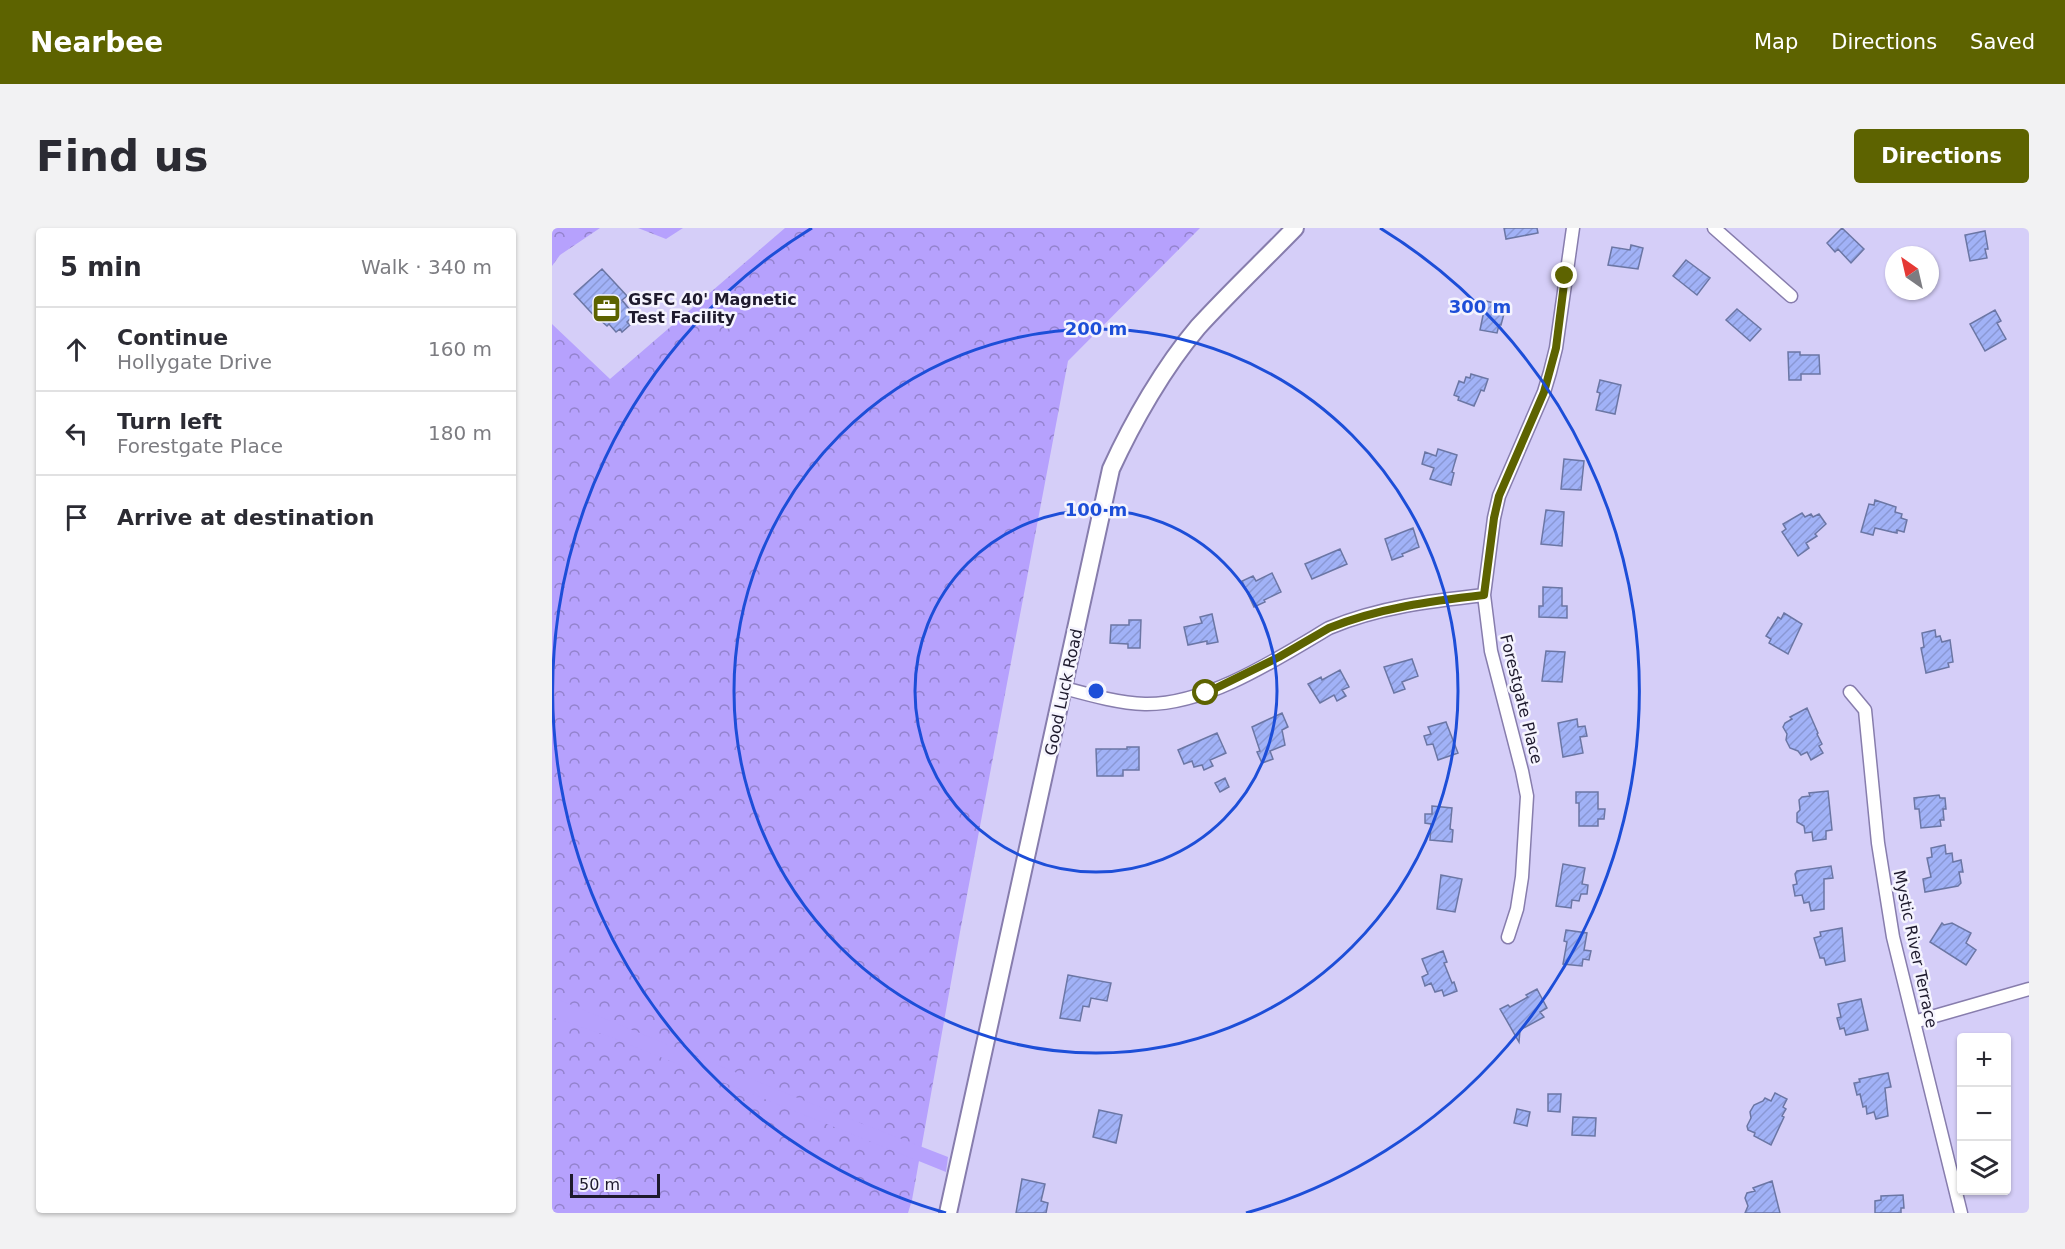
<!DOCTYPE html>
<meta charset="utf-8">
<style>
body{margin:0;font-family:"DejaVu Sans",sans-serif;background:#f2f2f3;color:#2b2b33}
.controls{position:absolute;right:18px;bottom:18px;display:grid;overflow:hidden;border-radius:6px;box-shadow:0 2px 4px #0004}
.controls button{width:54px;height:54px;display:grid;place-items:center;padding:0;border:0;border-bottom:2px solid #e1e1e2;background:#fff;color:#2b2b33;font:30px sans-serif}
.compass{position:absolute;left:1333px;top:18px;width:54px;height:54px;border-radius:50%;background:#fff;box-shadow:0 2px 4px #0004;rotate:326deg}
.scale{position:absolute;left:18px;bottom:15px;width:90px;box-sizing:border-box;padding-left:6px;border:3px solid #1e1a2d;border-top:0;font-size:16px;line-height:21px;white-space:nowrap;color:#1e1a2d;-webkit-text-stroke:4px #f5f4fe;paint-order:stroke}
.stop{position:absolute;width:18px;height:18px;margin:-14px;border:4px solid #5d6300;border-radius:50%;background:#fff}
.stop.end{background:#5d6300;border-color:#fff;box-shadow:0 2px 6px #0008}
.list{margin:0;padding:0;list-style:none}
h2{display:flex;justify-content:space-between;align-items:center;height:78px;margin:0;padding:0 24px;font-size:26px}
h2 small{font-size:20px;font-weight:400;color:#7c7c81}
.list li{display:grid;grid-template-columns:39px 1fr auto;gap:18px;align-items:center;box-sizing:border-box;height:84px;padding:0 24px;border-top:2px solid #e1e1e2}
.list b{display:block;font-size:22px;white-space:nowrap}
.list p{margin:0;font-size:20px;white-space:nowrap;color:#7c7c81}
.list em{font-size:20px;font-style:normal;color:#7c7c81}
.icon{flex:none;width:33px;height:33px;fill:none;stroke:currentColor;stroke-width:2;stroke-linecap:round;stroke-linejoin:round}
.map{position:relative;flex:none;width:1477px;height:985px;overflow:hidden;border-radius:6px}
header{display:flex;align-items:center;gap:36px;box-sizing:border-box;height:84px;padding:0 30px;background:#5d6300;color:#fff}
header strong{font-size:28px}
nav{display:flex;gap:33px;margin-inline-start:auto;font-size:21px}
.intro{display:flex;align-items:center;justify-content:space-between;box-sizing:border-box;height:144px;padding:0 36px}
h1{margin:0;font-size:42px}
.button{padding:15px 27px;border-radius:6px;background:#5d6300;color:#fff;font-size:21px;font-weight:700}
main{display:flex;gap:36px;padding:0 36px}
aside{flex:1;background:#fff;border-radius:6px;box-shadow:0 2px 4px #0004}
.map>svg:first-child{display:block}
</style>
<header>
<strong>Nearbee</strong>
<nav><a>Map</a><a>Directions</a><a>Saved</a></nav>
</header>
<div class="intro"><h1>Find us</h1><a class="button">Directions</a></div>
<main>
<aside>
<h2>5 min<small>Walk · 340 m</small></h2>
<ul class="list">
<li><svg class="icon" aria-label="ahead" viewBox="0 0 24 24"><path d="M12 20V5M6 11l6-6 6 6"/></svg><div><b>Continue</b><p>Hollygate Drive</p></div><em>160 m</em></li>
<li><svg class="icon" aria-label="left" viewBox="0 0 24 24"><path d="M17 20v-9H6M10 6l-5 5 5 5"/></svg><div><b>Turn left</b><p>Forestgate Place</p></div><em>180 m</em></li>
<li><svg class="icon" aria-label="arrive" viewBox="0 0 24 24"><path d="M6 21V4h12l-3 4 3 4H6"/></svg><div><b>Arrive at destination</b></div></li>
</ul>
</aside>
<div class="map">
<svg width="1477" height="985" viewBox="0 0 1477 985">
<defs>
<pattern id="forest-crowns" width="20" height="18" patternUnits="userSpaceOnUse" patternTransform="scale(1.5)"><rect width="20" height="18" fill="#b6a1fd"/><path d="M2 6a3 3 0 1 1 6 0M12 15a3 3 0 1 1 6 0" fill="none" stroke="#9382cd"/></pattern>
<pattern id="building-hatch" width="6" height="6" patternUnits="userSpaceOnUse" patternTransform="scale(1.5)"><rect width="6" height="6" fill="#a1b2f7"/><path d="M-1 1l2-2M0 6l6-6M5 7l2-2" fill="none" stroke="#8a98d4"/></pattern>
</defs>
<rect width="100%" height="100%" fill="#d5cef8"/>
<path fill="url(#forest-crowns)" d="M 0,0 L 48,0 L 8,27 L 0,38 Z
M 86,0 L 131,0 L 114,11 Z
M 233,0 L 648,0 L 516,133 L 408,704 L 360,972 L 356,985 L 0,985 L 0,96 L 58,151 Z"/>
<path fill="#b6a1fd" d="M 0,769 L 275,882 L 396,929 L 394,944 L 56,808 L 0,789 Z"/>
<path fill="url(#building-hatch)" stroke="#6b76a4" stroke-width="1.5" d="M 952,0 L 985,0 L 986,5 L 954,11 Z
M 1290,0 L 1312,21 L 1299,35 L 1286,21 L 1283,24 L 1275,15 Z
M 1433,3 L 1436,21 L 1433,21 L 1435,30 L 1418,33 L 1413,7 Z
M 1079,17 L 1091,20 L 1086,41 L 1056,37 L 1060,19 L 1078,22 Z
M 1134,32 L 1158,50 L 1145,67 L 1121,48 Z
M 50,41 L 75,68 L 70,72 L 82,87 L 75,94 L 78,97 L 70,104 L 68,101 L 64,104 L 57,96 L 55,98 L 48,92 L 47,93 L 22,66 Z
M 934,73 L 954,78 L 949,97 L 947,97 L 945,105 L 928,102 Z
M 1185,81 L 1209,101 L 1198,113 L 1174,92 Z
M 1443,82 L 1449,93 L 1445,95 L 1454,111 L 1433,123 L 1418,96 Z
M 1236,124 L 1248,124 L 1248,127 L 1267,127 L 1268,146 L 1249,146 L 1249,152 L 1237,152 Z
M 919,146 L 936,151 L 932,163 L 929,162 L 922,178 L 906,172 L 907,169 L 902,167 L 907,153 L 912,155 L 914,149 L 918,150 Z
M 1048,152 L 1069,157 L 1063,186 L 1044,182 L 1048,165 L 1045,164 Z
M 886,221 L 905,227 L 900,244 L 902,245 L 899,257 L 878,251 L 882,240 L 870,236 L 873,224 L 884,228 Z
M 1012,231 L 1032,233 L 1029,262 L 1009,261 Z
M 1323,272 L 1344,279 L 1343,284 L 1350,286 L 1349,290 L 1355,292 L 1352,304 L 1345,302 L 1345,305 L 1340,304 L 1323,300 L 1321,307 L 1309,304 L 1317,276 L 1322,277 Z
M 994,282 L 1012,284 L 1010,318 L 989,316 Z
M 1250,285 L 1253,289 L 1259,286 L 1261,289 L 1267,286 L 1274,296 L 1263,306 L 1265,308 L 1254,315 L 1257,320 L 1246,328 L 1230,304 L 1234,301 L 1231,296 Z
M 861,300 L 867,319 L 850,326 L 851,328 L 840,332 L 833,311 Z
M 788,321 L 795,336 L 760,351 L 753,336 Z
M 720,345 L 729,364 L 712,372 L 713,374 L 702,379 L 690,353 L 701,348 L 704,353 Z
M 991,359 L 1010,360 L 1010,378 L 1015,378 L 1015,390 L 987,389 L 987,378 L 991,378 Z
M 1232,385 L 1250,396 L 1236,426 L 1217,415 L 1219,411 L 1214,408 L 1226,389 L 1229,391 Z
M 660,386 L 666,414 L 655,416 L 655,413 L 636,417 L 632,399 L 650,395 L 648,389 Z
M 577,392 L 589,392 L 588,420 L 576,420 L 576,416 L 558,415 L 559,397 L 577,397 Z
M 1383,402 L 1384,409 L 1388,408 L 1390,414 L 1398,412 L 1401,434 L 1396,435 L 1397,439 L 1374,445 L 1369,420 L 1372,419 L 1370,405 Z
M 994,423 L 1013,424 L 1010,454 L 990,453 Z
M 860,431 L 866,448 L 850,454 L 853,461 L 842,465 L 832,439 Z
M 788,442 L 797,459 L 790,462 L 794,468 L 785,473 L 782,467 L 768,475 L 756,456 L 769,449 L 770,452 Z
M 1255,480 L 1266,505 L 1265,506 L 1270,516 L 1267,518 L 1271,525 L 1259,532 L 1255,524 L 1249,527 L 1246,523 L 1238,520 L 1234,512 L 1235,506 L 1231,499 L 1233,495 L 1240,491 L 1238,489 Z
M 730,485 L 736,499 L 730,502 L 733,517 L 718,523 L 721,531 L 710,535 L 705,524 L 708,523 L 700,499 Z
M 1025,491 L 1026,499 L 1033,498 L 1035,508 L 1028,509 L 1031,525 L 1011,529 L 1006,495 Z
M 894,494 L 906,525 L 886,532 L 881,516 L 875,517 L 872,508 L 879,506 L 876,499 Z
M 665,505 L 674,525 L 658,532 L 661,538 L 652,542 L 650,537 L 642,539 L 640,533 L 632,536 L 626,522 Z
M 575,519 L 587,519 L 587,542 L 571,542 L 571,548 L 545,548 L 544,521 L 575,521 Z
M 673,550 L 677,559 L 668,564 L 663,555 Z
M 1276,563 L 1280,602 L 1274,603 L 1274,611 L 1261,613 L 1260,604 L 1253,605 L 1252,598 L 1245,594 L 1245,585 L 1248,582 L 1247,572 L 1250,569 L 1258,568 L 1257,565 Z
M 1024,564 L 1046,564 L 1046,581 L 1053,581 L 1052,591 L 1046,591 L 1046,598 L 1027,598 L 1027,575 L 1024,575 Z
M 1387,567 L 1388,570 L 1393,570 L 1394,581 L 1391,581 L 1392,592 L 1388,592 L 1389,598 L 1369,600 L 1367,581 L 1363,581 L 1362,570 Z
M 880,578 L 900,580 L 898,601 L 901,602 L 900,614 L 878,612 L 879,596 L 873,595 L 873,586 L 880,586 Z
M 1393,617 L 1394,626 L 1400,625 L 1401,634 L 1409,632 L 1411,644 L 1407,644 L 1409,655 L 1406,658 L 1373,664 L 1371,651 L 1379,649 L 1375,630 L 1380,629 L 1379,620 Z
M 1011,636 L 1033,640 L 1030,656 L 1036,657 L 1035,666 L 1029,666 L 1027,673 L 1020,672 L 1019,680 L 1004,678 Z
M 1279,638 L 1281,650 L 1272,651 L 1272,681 L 1259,683 L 1257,674 L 1252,675 L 1250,667 L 1243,668 L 1241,657 L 1245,656 L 1243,646 L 1245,643 Z
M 889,647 L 910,651 L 903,684 L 885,681 Z
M 1390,695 L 1392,697 L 1400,695 L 1419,705 L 1414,715 L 1424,722 L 1414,737 L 1378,714 Z
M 1290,700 L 1293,733 L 1274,737 L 1272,730 L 1268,730 L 1262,710 L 1269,708 L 1268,704 Z
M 1014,702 L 1035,705 L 1032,722 L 1039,723 L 1037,732 L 1031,731 L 1030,738 L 1011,736 L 1015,714 L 1012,713 Z
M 891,723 L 895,734 L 892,735 L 900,755 L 902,754 L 905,763 L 892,768 L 890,762 L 883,764 L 879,755 L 873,758 L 870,749 L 876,746 L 870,731 Z
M 516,747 L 559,755 L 555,773 L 539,770 L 537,779 L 531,778 L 528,793 L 508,790 Z
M 985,761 L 995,780 L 988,784 L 992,789 L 968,802 L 967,814 L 948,781 L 956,777 L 958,779 L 976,769 L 974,767 Z
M 1309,771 L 1316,802 L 1294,807 L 1292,800 L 1288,801 L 1285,790 L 1289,789 L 1286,776 Z
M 1336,845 L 1339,859 L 1333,860 L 1336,888 L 1324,891 L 1322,884 L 1315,886 L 1314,878 L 1311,879 L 1308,866 L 1305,867 L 1302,855 L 1308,854 L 1307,851 Z
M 1223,865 L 1235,871 L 1231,879 L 1234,881 L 1230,888 L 1232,889 L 1219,917 L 1202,908 L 1203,905 L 1196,902 L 1195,898 L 1199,890 L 1198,884 L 1202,877 L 1211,873 L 1213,870 L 1219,873 Z
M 996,866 L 1009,866 L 1008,884 L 996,883 Z
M 965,881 L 978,884 L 975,898 L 962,895 Z
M 547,882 L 570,887 L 564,915 L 541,909 Z
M 1021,889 L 1044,890 L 1043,908 L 1020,907 Z
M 470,951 L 493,956 L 489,973 L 496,975 L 494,985 L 464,985 Z
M 1220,953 L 1228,985 L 1193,985 L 1196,978 L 1193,970 L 1195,965 L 1203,963 L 1201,960 Z
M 1351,967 L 1352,980 L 1349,980 L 1349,985 L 1323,985 L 1323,973 L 1329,972 L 1329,968 Z"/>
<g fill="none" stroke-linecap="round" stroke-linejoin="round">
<defs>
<path id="street" d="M 1162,0 L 1239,68
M 512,460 C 538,467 566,475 593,476 C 655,477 725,431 777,400 C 827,379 879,373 932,367
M 1298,464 L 1313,482 L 1326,615 L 1341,709 L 1409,985
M 956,709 L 965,681 L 970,649 L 975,568 L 970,543 L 939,423 L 932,367 L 942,290 L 947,268 L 992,164 L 998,144 L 1004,120 L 1021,0
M 1362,794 L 1477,761"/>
<path id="secondary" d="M 396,985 L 559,241 C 581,193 612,139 646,99 C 677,65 711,33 743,0"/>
</defs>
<use href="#street" stroke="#877dad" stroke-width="15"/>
<use href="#secondary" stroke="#877dad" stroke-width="20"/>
<use href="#street" stroke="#fff" stroke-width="12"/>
<use href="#secondary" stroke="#fff" stroke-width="16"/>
</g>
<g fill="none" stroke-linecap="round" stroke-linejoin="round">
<path stroke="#5d6300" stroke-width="8" d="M 654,465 L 727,429 L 777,400 C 827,380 879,373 932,367 L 942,290 L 947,268 L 992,164 L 1004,120 L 1013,48"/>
</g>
<g fill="none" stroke="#1d4ed8" stroke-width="3">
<circle cx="544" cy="463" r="181"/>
<circle cx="544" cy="463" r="362"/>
<path d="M394 985A543 543 0 0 1 260 0M828 0A543 543 0 0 1 694 985"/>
</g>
<defs>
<symbol id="office-square" viewBox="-11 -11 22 22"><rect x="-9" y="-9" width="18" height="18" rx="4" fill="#5d6300" stroke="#f5f4fe"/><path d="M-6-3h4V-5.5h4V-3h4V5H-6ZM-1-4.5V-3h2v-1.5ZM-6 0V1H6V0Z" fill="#fff"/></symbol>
</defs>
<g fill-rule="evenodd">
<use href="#office-square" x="38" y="64" width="33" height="33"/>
</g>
<g text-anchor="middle" stroke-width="5" stroke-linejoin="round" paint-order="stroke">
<g font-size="16" font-weight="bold" fill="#1e1a2d" stroke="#f5f4fe" text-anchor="start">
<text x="76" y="77">GSFC 40' Magnetic<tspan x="76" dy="18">Test Facility</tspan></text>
</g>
<g font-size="16" fill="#1e1a2d" stroke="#f5f4fe">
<text transform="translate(511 464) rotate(-78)" y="6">Good Luck Road</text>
<text transform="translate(970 471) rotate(76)" y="6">Forestgate Place</text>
<text transform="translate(1364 721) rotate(78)" y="6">Mystic River Terrace</text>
</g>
</g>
<circle cx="544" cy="463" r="9" fill="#1d4ed8" stroke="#f5f4fe" stroke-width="3"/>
<g font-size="18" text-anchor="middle" font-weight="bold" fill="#1d4ed8" stroke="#f5f4fe" stroke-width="5" stroke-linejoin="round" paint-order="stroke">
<text x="928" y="85">300 m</text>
<text x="544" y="107">200 m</text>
<text x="544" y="288">100 m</text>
</g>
</svg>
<div class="controls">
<button>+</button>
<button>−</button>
<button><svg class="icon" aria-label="layers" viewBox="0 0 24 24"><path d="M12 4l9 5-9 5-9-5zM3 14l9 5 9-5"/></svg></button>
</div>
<svg class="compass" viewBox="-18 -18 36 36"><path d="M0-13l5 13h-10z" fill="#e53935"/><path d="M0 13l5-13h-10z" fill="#7c7c81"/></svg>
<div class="scale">50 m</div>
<div class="stop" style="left:654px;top:465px"></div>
<div class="stop end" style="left:1013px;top:48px"></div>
</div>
</main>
